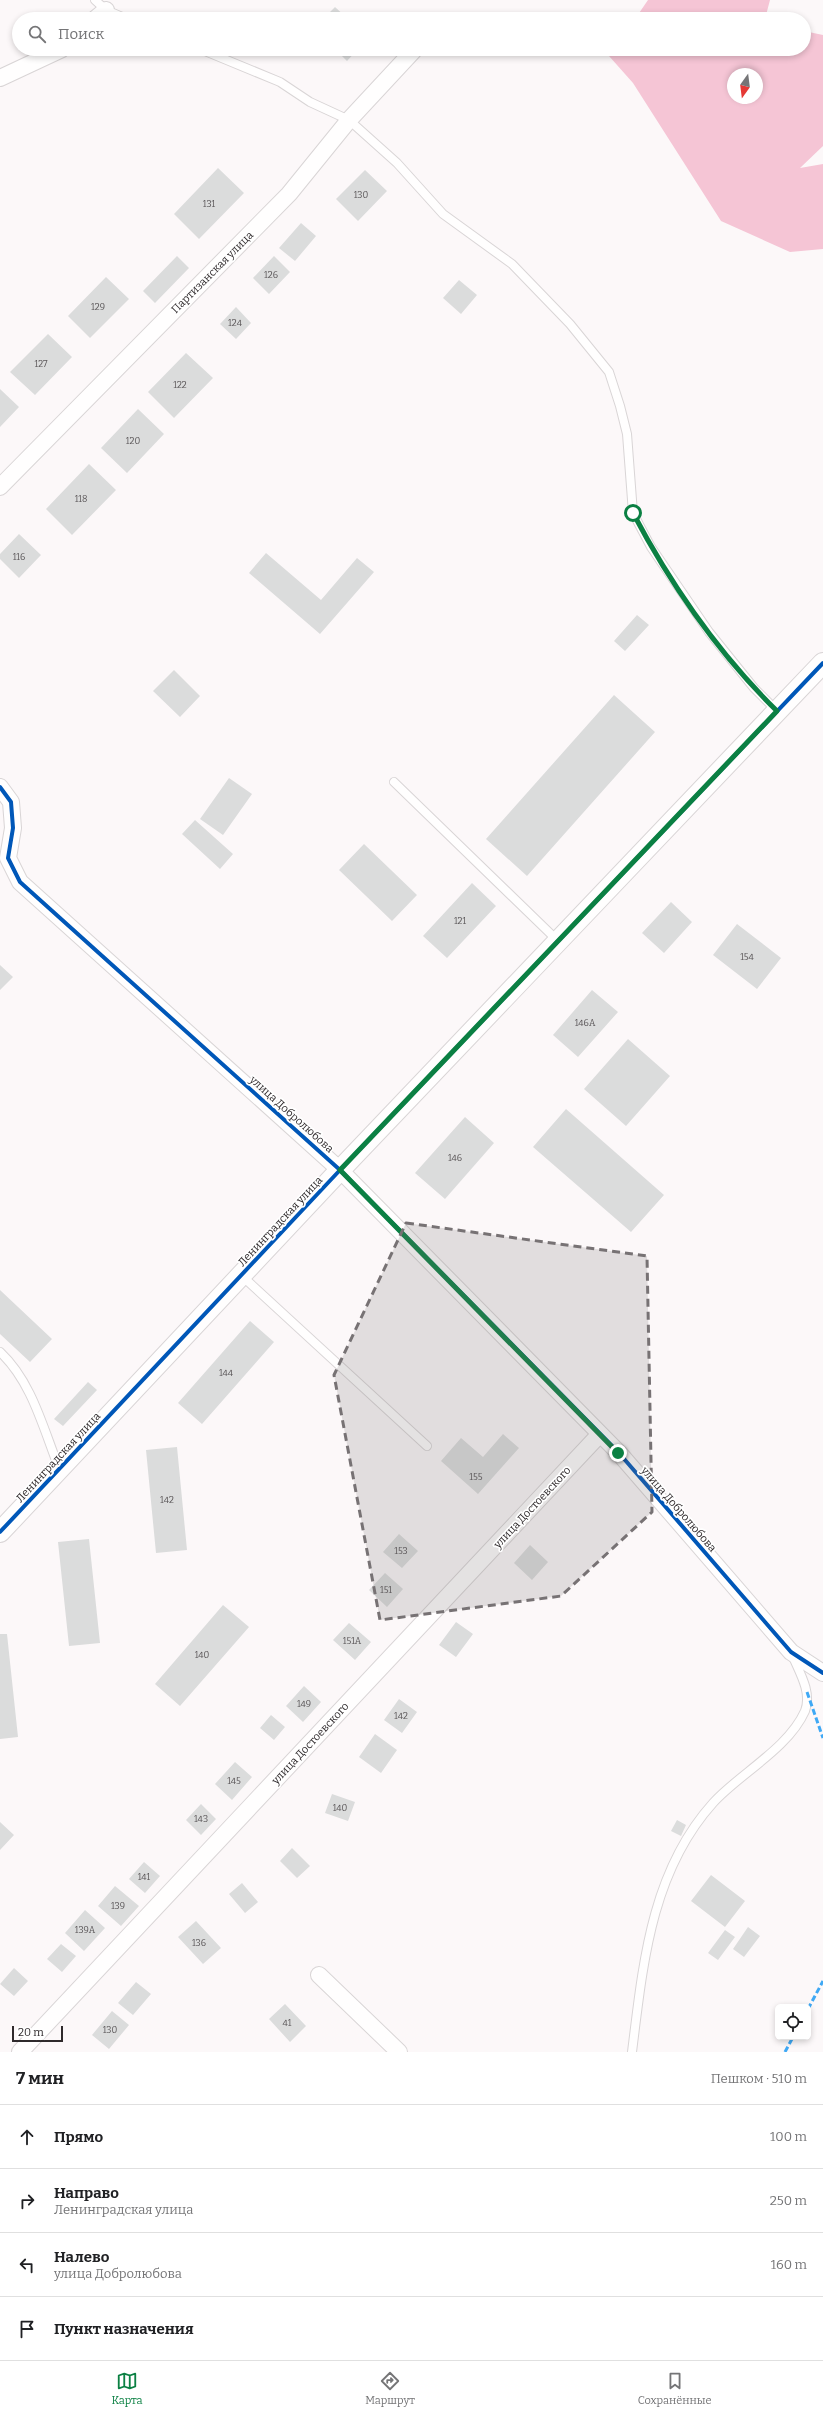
<!DOCTYPE html>
<html lang="ru">
<meta charset="utf-8">
<style>
body{margin:0;font-family:Bitter,serif;background:#f2f2f2;color:#202124}
.controls{position:absolute;right:12px;bottom:12px;display:grid;overflow:hidden;border-radius:6px;box-shadow:0 2px 6px #0003}
.controls button{width:36px;height:36px;display:grid;place-items:center;padding:0;border:0;border-bottom:1px solid #e0e0e0;background:#fff;color:#202124;font:20px sans-serif}
.compass{position:absolute;left:727px;top:68px;width:36px;height:36px;border-radius:50%;background:#fff;box-shadow:0 2px 6px #0003;rotate:194deg}
.scale{position:absolute;left:12px;bottom:10px;width:51px;box-sizing:border-box;padding-left:4px;border:2px solid #2f2a2c;border-top:0;font-size:11px;line-height:14px;white-space:nowrap;color:#2f2a2c;-webkit-text-stroke:3px #fff;paint-order:stroke}
.stop{position:absolute;width:12px;height:12px;margin:-9px;border:3px solid #0b8043;border-radius:50%;background:#fff}
.stop.end{background:#0b8043;border-color:#fff;box-shadow:0 1px 4px #0008}
.list{margin:0;padding:0;list-style:none}
h2{display:flex;justify-content:space-between;align-items:center;height:52px;margin:0;padding:0 16px;font-size:17px}
h2 small{font-size:13px;font-weight:400;color:#757577}
.list li{display:grid;grid-template-columns:26px 1fr auto;gap:12px;align-items:center;box-sizing:border-box;height:64px;padding:0 16px;border-top:1px solid #e0e0e0}
.list b{display:block;font-size:15px;white-space:nowrap}
.list p{margin:0;font-size:13px;white-space:nowrap;color:#757577}
.list em{font-size:13px;font-style:normal;color:#757577}
.icon{flex:none;width:22px;height:22px;fill:none;stroke:currentColor;stroke-width:2;stroke-linecap:round;stroke-linejoin:round}
.map{position:relative;flex:none;width:823px;height:2052px;overflow:hidden}
.search{position:absolute;background:#fff;box-shadow:0 2px 6px #0003;left:12px;right:12px;top:12px;height:44px;display:flex;align-items:center;gap:10px;box-sizing:border-box;padding:0 14px;border-radius:22px;color:#757577;font-size:15px}
.sheet{height:308px;background:#fff}
nav{display:flex;justify-content:space-around;align-items:center;box-sizing:border-box;height:56px;border-top:1px solid #e0e0e0;background:#fff;font-size:11px;color:#757577}
nav a{display:grid;justify-items:center;gap:2px}
nav .on{color:#0b8043}
.map>svg:first-child{display:block}
</style>
<div class="map">
<svg width="823" height="2052" viewBox="0 0 823 2052">
<rect width="100%" height="100%" fill="#fcf8f9"/>
<path fill="#f5c5d5" fill-rule="evenodd" d="M 648,0 L 770,0 L 765,19 L 635,19 Z
M 804,31 L 823,35 L 823,146 L 800,168 L 823,164 L 823,249 L 790,252 L 721,221 L 633,83 L 609,56 L 614,49 L 804,49 ZM 733,74 L 757,74 L 757,98 L 733,98 Z"/>
<path fill="#dbdcdc" d="M 335,7 L 348,19 L 323,19 Z
M 335,49 L 358,49 L 347,61 Z
M 218,168 L 244,193 L 199,239 L 174,214 Z
M 365,170 L 387,191 L 358,221 L 336,199 Z
M 301,223 L 316,236 L 295,261 L 279,248 Z
M 177,256 L 189,268 L 155,303 L 143,291 Z
M 274,256 L 290,272 L 269,294 L 253,278 Z
M 106,277 L 129,299 L 90,338 L 68,316 Z
M 459,280 L 477,295 L 461,314 L 443,298 Z
M 236,307 L 251,323 L 236,339 L 220,324 Z
M 48,334 L 72,357 L 35,395 L 10,372 Z
M 186,353 L 213,378 L 174,418 L 148,392 Z
M 0,389 L 19,407 L 0,427 Z
M 138,409 L 164,434 L 127,473 L 101,448 Z
M 89,464 L 116,490 L 72,535 L 46,509 Z
M 19,534 L 41,555 L 19,578 L 0,559 L 0,554 Z
M 266,553 L 321,600 L 357,558 L 374,572 L 320,634 L 249,573 Z
M 637,615 L 649,625 L 625,651 L 614,641 Z
M 174,670 L 200,696 L 180,717 L 153,691 Z
M 614,695 L 655,732 L 527,876 L 486,839 Z
M 229,778 L 252,794 L 223,835 L 200,819 Z
M 195,820 L 233,854 L 220,869 L 182,834 Z
M 364,844 L 417,895 L 392,921 L 339,870 Z
M 472,883 L 496,906 L 447,958 L 423,936 Z
M 671,902 L 692,922 L 664,953 L 642,933 Z
M 737,924 L 781,958 L 757,989 L 713,955 Z
M 0,965 L 13,977 L 0,990 Z
M 592,990 L 618,1012 L 578,1057 L 553,1035 Z
M 628,1039 L 670,1076 L 626,1126 L 584,1089 Z
M 566,1109 L 664,1195 L 631,1232 L 533,1147 Z
M 465,1117 L 494,1143 L 445,1199 L 415,1173 Z
M 0,1290 L 52,1339 L 30,1362 L 0,1334 Z
M 250,1321 L 274,1342 L 202,1424 L 178,1403 Z
M 88,1382 L 97,1390 L 63,1426 L 54,1419 Z
M 503,1434 L 519,1448 L 478,1494 L 441,1461 L 461,1438 L 483,1457 Z
M 177,1447 L 187,1550 L 156,1553 L 146,1450 Z
M 399,1534 L 418,1551 L 402,1568 L 383,1552 Z
M 89,1539 L 100,1643 L 69,1646 L 58,1542 Z
M 530,1545 L 548,1562 L 532,1580 L 514,1563 Z
M 385,1573 L 403,1589 L 387,1607 L 369,1590 Z
M 223,1605 L 249,1627 L 180,1706 L 155,1684 Z
M 456,1622 L 473,1634 L 456,1657 L 439,1645 Z
M 349,1623 L 371,1642 L 355,1660 L 333,1640 Z
M 0,1634 L 7,1634 L 18,1737 L 0,1739 Z
M 304,1686 L 321,1702 L 303,1722 L 286,1706 Z
M 399,1699 L 417,1712 L 402,1733 L 384,1720 Z
M 271,1715 L 285,1727 L 274,1740 L 260,1728 Z
M 375,1734 L 397,1750 L 381,1773 L 359,1757 Z
M 235,1762 L 252,1777 L 232,1800 L 215,1784 Z
M 332,1794 L 355,1802 L 348,1821 L 325,1813 Z
M 201,1804 L 216,1819 L 201,1835 L 186,1820 Z
M 677,1820 L 686,1825 L 681,1836 L 671,1831 Z
M 0,1822 L 14,1835 L 0,1850 Z
M 292,1848 L 310,1866 L 297,1878 L 280,1861 Z
M 144,1862 L 160,1876 L 145,1893 L 129,1879 Z
M 711,1875 L 745,1901 L 725,1927 L 691,1901 Z
M 242,1883 L 258,1902 L 245,1913 L 229,1894 Z
M 115,1886 L 139,1906 L 121,1926 L 98,1906 Z
M 85,1910 L 105,1928 L 84,1951 L 65,1933 Z
M 196,1921 L 221,1948 L 203,1964 L 178,1937 Z
M 748,1927 L 760,1936 L 744,1957 L 733,1949 Z
M 725,1930 L 735,1937 L 718,1960 L 708,1953 Z
M 61,1944 L 76,1956 L 62,1972 L 47,1959 Z
M 14,1968 L 28,1981 L 14,1996 L 0,1984 Z
M 136,1982 L 151,1994 L 133,2015 L 118,2003 Z
M 285,2004 L 306,2026 L 290,2042 L 269,2019 Z
M 112,2011 L 129,2025 L 109,2049 L 92,2035 Z"/>
<g fill="none" stroke-linecap="round" stroke-linejoin="round">
<defs>
<path id="service" d="M 95,0 L 106,10 L 127,19
M 200,49 L 280,82 L 310,102 L 349,120 L 397,163 L 443,214 L 512,264 L 570,324 L 609,372 L 620,406 L 627,434 L 633,513 L 651,547 L 709,632 L 754,688 L 777,711
M 394,782 L 558,941
M 241,1275 L 427,1446
M 0,1352 C 32,1382 43,1428 59,1468
M 632,2052 C 643,1964 651,1872 713,1803 C 739,1774 788,1749 805,1711 C 812,1693 800,1673 793,1657"/>
<path id="minor" d="M 95,19 L 106,10
M 0,78 L 62,49
M 0,487 L 289,194 L 349,120 L 415,49
M 0,787 L 11,802 L 13,828 L 8,858 L 20,882 L 340,1170 L 619,1453 L 791,1652 L 823,1673
M 319,1975 L 399,2052
M 20,2052 L 600,1434"/>
<path id="tertiary" d="M 0,1532 L 340,1170 L 823,663"/>
</defs>
<use href="#service" stroke="#d9d5d6" stroke-width="10"/>
<use href="#minor" stroke="#d9d5d6" stroke-width="18"/>
<use href="#tertiary" stroke="#d9d5d6" stroke-width="22"/>
<use href="#service" stroke="#fffefe" stroke-width="8"/>
<use href="#minor" stroke="#fffefe" stroke-width="16"/>
<use href="#tertiary" stroke="#fffefe" stroke-width="20"/>
<path stroke="#3fa9f5" stroke-width="3" stroke-dasharray="6 3" stroke-linecap="butt" d="M 807,1692 L 823,1738
M 808,2009 L 823,1981
M 785,2052 L 793,2037"/>
<defs>
<path id="cycleway" d="M 0,787 L 11,802 L 13,828 L 8,858 L 20,882 L 340,1170 L 619,1453 L 791,1652 L 823,1673
M 0,1532 L 340,1170 L 823,663"/>
</defs>
<use href="#cycleway" stroke="#fff" stroke-width="6"/>
<use href="#cycleway" stroke="#0057b8" stroke-width="4"/>
</g>
<g fill="none" stroke-linecap="round" stroke-linejoin="round">
<path stroke="#0b8043" stroke-width="5" d="M 618,1453 L 340,1170 L 777,711 C 719,654 671,585 633,513"/>
</g>
<path fill="#777274" fill-opacity="0.2" stroke="#777274" stroke-width="3" stroke-dasharray="8 5" stroke-linejoin="round" d="M 406,1223 L 647,1256 L 652,1512 L 561,1596 L 380,1620 L 334,1375 Z"/>
<g text-anchor="middle" stroke-width="3.5" stroke-linejoin="round" paint-order="stroke">
<g font-size="9" fill="#5a5658">
<text x="361" y="198">130</text>
<text x="209" y="207">131</text>
<text x="271" y="278">126</text>
<text x="98" y="310">129</text>
<text x="235" y="326">124</text>
<text x="41" y="367">127</text>
<text x="180" y="388">122</text>
<text x="133" y="444">120</text>
<text x="81" y="502">118</text>
<text x="19" y="560">116</text>
<text x="460" y="924">121</text>
<text x="747" y="960">154</text>
<text x="585" y="1026">146А</text>
<text x="455" y="1161">146</text>
<text x="226" y="1376">144</text>
<text x="476" y="1480">155</text>
<text x="167" y="1503">142</text>
<text x="401" y="1554">153</text>
<text x="386" y="1593">151</text>
<text x="352" y="1644">151А</text>
<text x="202" y="1658">140</text>
<text x="304" y="1707">149</text>
<text x="401" y="1719">142</text>
<text x="234" y="1784">145</text>
<text x="340" y="1811">140</text>
<text x="201" y="1822">143</text>
<text x="144" y="1880">141</text>
<text x="118" y="1909">139</text>
<text x="85" y="1933">139А</text>
<text x="199" y="1946">136</text>
<text x="287" y="2026">41</text>
<text x="110" y="2033">130</text>
</g>
<g font-size="11" fill="#2f2a2c" stroke="#fff">
<text transform="translate(212 272) rotate(-45)" y="4">Партизанская улица</text>
<text transform="translate(292 1114) rotate(42)" y="4">улица Добролюбова</text>
<text transform="translate(280 1221) rotate(-47)" y="4">Ленинградская улица</text>
<text transform="translate(58 1457) rotate(-47)" y="4">Ленинградская улица</text>
<text transform="translate(532 1507) rotate(-47)" y="4">улица Достоевского</text>
<text transform="translate(679 1509) rotate(49)" y="4">улица Добролюбова</text>
<text transform="translate(310 1743) rotate(-47)" y="4">улица Достоевского</text>
</g>
</g>
</svg>
<div class="controls">
<button><svg class="icon" aria-label="locate" viewBox="0 0 24 24"><circle cx="12" cy="12" r="6"/><path d="M12 2v4M12 18v4M2 12h4M18 12h4"/></svg></button>
</div>
<svg class="compass" viewBox="-18 -18 36 36"><path d="M0-13l5 13h-10z" fill="#e53935"/><path d="M0 13l5-13h-10z" fill="#757577"/></svg>
<div class="scale">20 m</div>
<div class="stop" style="left:633px;top:513px"></div>
<div class="stop end" style="left:618px;top:1453px"></div>
<div class="search"><svg class="icon" aria-label="search" viewBox="0 0 24 24"><circle cx="10" cy="10" r="6"/><path d="M15 15l6 6"/></svg>Поиск</div>
</div>
<section class="sheet">
<h2>7 мин<small>Пешком · 510 m</small></h2>
<ul class="list">
<li><svg class="icon" aria-label="ahead" viewBox="0 0 24 24"><path d="M12 20V5M6 11l6-6 6 6"/></svg><div><b>Прямо</b></div><em>100 m</em></li>
<li><svg class="icon" aria-label="right" viewBox="0 0 24 24"><path d="M7 20v-9h11M14 6l5 5-5 5"/></svg><div><b>Направо</b><p>Ленинградская улица</p></div><em>250 m</em></li>
<li><svg class="icon" aria-label="left" viewBox="0 0 24 24"><path d="M17 20v-9H6M10 6l-5 5 5 5"/></svg><div><b>Налево</b><p>улица Добролюбова</p></div><em>160 m</em></li>
<li><svg class="icon" aria-label="arrive" viewBox="0 0 24 24"><path d="M6 21V4h12l-3 4 3 4H6"/></svg><div><b>Пункт назначения</b></div></li>
</ul>
</section>
<nav>
<a class="on"><svg class="icon" aria-label="map" viewBox="0 0 24 24"><path d="M3 6l6-2 6 2 6-2v14l-6 2-6-2-6 2zM9 4v14M15 6v14"/></svg>Карта</a>
<a><svg class="icon" aria-label="directions" viewBox="0 0 24 24"><path d="M12 3l9 9-9 9-9-9zM9 14v-3h6M13 9l2 2-2 2"/></svg>Маршрут</a>
<a><svg class="icon" aria-label="saved" viewBox="0 0 24 24"><path d="M7 4h10v16l-5-4-5 4z"/></svg>Сохранённые</a>
</nav>
